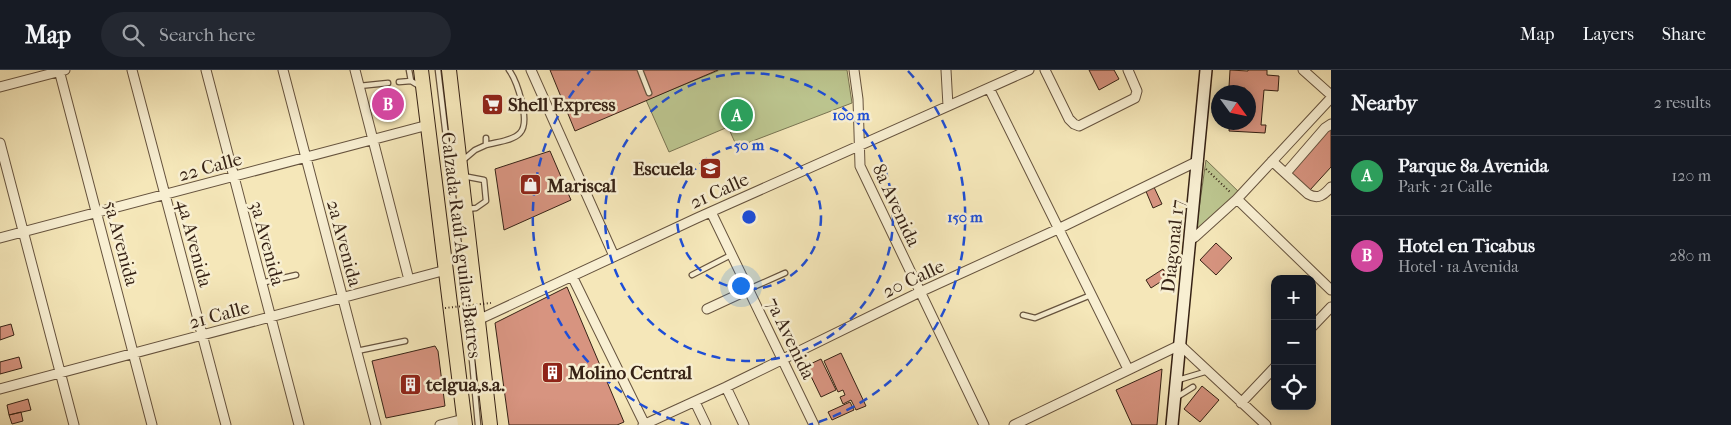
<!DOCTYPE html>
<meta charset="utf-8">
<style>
body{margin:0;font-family:"IM FELL French Canon",serif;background:#242831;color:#f1f3f6}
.controls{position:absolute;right:15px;bottom:15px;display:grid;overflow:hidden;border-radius:10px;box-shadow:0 2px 12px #0003}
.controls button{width:45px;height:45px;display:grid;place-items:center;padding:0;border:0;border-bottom:1px solid #363941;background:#171b24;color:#f1f3f6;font:25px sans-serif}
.compass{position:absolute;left:1211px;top:15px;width:45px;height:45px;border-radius:50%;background:#171b24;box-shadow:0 2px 12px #0003;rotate:123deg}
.you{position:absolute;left:740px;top:215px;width:18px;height:18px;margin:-12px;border:4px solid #fff;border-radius:50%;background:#1a73e8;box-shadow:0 0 0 8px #1a73e833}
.badge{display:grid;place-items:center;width:32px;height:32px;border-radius:50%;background:#7c3aed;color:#fff;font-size:16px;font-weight:700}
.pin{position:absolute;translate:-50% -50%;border:2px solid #fff;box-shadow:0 1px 5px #0006}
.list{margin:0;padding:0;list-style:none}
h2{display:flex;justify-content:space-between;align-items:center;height:65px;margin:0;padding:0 20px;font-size:21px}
h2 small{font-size:16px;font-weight:400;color:#9ea1a6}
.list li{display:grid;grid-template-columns:32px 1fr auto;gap:15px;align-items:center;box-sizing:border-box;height:80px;padding:0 20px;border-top:1px solid #363941}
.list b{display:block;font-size:19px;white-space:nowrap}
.list p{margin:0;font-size:16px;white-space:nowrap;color:#9ea1a6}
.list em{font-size:16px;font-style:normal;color:#9ea1a6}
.icon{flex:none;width:28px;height:28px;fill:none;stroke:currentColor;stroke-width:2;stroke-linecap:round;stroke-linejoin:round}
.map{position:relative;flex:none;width:1331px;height:355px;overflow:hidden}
header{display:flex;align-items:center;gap:30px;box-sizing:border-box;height:70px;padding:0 25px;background:#171b24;border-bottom:1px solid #363941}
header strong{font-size:24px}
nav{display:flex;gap:28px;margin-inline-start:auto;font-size:18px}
.search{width:350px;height:45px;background:#242831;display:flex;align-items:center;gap:12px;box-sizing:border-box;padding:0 18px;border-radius:28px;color:#9ea1a6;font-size:19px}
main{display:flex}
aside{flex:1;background:#171b24}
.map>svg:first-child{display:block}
</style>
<header>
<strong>Map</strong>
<div class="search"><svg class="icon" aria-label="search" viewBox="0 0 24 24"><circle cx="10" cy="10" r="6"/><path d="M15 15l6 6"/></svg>Search here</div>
<nav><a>Map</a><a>Layers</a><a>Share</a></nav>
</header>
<main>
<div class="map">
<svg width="1331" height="355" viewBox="0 0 1331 355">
<rect width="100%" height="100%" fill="#f5e7b9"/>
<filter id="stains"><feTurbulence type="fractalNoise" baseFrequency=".004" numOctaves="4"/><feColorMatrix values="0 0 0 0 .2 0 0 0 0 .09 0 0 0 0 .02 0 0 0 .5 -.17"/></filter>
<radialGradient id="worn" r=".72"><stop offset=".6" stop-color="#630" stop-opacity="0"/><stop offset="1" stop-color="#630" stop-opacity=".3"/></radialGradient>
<path fill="#bcc58f" stroke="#797452" d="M 720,0 L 847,0 L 852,33 L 737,77 L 728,57 L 669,82 L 646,30 Z
M 1206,90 L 1241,124 L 1195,167 Z"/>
<path fill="#d79480" stroke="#362215" d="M 550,0 L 718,0 L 575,61 Z
M 1089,0 L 1114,0 L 1119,9 L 1099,20 Z
M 1230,0 L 1248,1 L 1248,0 L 1267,0 L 1267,5 L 1279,6 L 1278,21 L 1264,20 L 1261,55 L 1266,55 L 1265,63 L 1229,61 L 1230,52 L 1248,52 L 1248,22 L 1245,22 L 1245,18 L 1229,17 Z
M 1331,58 L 1331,97 L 1310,120 L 1290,102 Z
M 550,81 L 571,130 L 504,160 L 495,99 Z
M 1153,115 L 1162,134 L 1153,138 L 1145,119 Z
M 1216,173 L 1232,188 L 1216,205 L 1200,190 Z
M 1163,199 L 1168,207 L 1151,218 L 1146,210 Z
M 567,217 L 624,352 L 617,355 L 509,355 L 495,253 Z
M 11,254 L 14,265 L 0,270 L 0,257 Z
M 435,276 L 438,281 L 445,336 L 386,348 L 372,291 Z
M 841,283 L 866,336 L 856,340 L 851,330 L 843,334 L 840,327 L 845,325 L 843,320 L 838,322 L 824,291 Z
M 19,287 L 22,298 L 0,304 L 0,292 Z
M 821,289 L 836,320 L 821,327 L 806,296 Z
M 1162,299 L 1157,355 L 1132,355 L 1116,320 Z
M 1202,316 L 1219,330 L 1200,352 L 1184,339 Z
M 28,329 L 31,340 L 9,345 L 7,335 Z
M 850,332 L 854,340 L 832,350 L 828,342 Z
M 21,342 L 23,351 L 12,354 L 9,345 Z"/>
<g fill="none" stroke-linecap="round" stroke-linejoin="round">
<defs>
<path id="service" d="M 409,0 L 411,11
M 438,0 L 470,268 L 478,355
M 640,0 L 649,23
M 399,12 L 411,11 L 421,17
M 359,16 L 388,13
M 486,75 C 496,72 513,71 520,63 C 531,52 517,11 509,0
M 462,91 L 475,80 L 486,75 L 486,68
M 463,106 L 484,110 L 486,131 L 476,138 L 466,139
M 692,205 L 731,185
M 261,213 L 296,205
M 749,219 L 785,203
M 1023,245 L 1035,248 L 1091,225
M 357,281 L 405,271
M 1178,310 L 1208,301
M 1177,327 L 1193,317"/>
<path id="minor" d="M 59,0 L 152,355
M 132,0 L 226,355
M 206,0 L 299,355
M 283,0 L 376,355
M 355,0 L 409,210
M 531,0 L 614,186
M 854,0 L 858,29 L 860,96 L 984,355
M 946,0 L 948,36
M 1045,0 L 1069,49 L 1074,54 L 1079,56 L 1135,28 L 1137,21 L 1128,0
M 1303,0 L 1331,25
M 0,17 L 65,0
M 989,18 L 1128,299
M 0,73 L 74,355
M 1272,91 L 1308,124 C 1318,130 1324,125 1331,117
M 1286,103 L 1325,58 L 1331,54
M 1237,129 L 1331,220
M 711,142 L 814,355
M 0,168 L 428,55
M 1190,170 L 1195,167 L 1237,129 L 1331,28
M 572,206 L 645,355
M 707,239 L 748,220
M 478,250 L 697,148 L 1029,0
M 1312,257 L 1331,237
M 726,317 L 744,355
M 0,319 L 446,200
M 695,332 L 706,355
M 1241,333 L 1275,297
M 440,355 L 464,349
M 643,355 L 726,317 L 920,222 L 1058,159 L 1198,91
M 1014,355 L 1180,275 L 1266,355"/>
<path id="secondary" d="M 1172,355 L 1206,0"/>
<path id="trunk" d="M 421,0 L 465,355
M 449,0 L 490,355"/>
</defs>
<use href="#service" stroke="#66533e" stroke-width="7"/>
<use href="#minor" stroke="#66533e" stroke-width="11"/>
<use href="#secondary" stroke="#362215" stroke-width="14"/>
<use href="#trunk" stroke="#362215" stroke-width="16"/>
<path stroke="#362215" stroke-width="2" stroke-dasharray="1 2.5" stroke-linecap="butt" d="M 1206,99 L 1230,122"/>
<use href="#service" stroke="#f8efd2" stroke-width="4.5"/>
<use href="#minor" stroke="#f8efd2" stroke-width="9"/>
<use href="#secondary" stroke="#f8efd2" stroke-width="11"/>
<use href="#trunk" stroke="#f5e7b9" stroke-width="14"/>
<path stroke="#362215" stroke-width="2" stroke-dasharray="1 2.5" stroke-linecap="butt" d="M 445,238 L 491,233"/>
</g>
<g fill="none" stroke="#1d4ed8" stroke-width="2.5" stroke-dasharray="9 6">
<circle cx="749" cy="147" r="72"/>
<circle cx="749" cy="147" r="144"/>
<path d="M689 355A216 216 0 0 1 590 1M908 1A216 216 0 0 1 809 355"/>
</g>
<defs>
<symbol id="supermarket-square" viewBox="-11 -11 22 22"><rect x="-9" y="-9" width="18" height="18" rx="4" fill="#8f2418" stroke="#f8efd2"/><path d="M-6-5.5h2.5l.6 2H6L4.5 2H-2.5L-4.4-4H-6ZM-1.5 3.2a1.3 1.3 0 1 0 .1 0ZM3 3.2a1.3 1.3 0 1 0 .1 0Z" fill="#fff"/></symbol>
<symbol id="school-square" viewBox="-11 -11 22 22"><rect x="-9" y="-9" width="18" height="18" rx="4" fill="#8f2418" stroke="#f8efd2"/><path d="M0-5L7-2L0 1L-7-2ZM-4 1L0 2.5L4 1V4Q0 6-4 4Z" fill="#fff"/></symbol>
<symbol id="shop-square" viewBox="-11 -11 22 22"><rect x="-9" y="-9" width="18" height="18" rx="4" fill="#8f2418" stroke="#f8efd2"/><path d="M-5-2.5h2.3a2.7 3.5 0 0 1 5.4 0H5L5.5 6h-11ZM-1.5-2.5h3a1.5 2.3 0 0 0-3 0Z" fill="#fff"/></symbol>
<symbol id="building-square" viewBox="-11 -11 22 22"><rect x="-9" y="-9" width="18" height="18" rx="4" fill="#8f2418" stroke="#f8efd2"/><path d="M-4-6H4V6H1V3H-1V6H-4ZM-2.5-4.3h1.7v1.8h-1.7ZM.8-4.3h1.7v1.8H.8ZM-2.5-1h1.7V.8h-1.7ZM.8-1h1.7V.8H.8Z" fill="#fff"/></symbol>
</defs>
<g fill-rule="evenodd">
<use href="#supermarket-square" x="480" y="22" width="25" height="25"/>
<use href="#school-square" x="698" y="86" width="25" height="25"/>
<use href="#shop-square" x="518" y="102" width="25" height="25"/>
<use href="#building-square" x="540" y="290" width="25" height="25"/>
<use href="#building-square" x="398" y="302" width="25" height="25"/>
</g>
<g text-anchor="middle" stroke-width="5" stroke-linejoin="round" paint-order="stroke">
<g font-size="19" font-weight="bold" fill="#362215" stroke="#f8efd2" text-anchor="start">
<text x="508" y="41">Shell Express</text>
<text x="694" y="105" text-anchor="end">Escuela</text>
<text x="547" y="122">Mariscal</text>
<text x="568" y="309">Molino Central</text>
<text x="426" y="321">telgua,s.a.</text>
</g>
<g font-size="19" fill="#362215" stroke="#f8efd2">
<text transform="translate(210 96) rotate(-15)" y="7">22 Calle</text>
<text transform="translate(719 120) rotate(-24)" y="7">21 Calle</text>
<text transform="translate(897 135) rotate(65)" y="7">8a Avenida</text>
<text transform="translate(122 173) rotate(75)" y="7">5a Avenida</text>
<text transform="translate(195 173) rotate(75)" y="7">4a Avenida</text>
<text transform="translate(268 173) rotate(75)" y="7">3a Avenida</text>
<text transform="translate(345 173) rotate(75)" y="7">2a Avenida</text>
<text transform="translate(462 175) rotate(83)" y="7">Calzada Raúl Aguilar Batres</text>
<text transform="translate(1172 176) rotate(-84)" y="7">Diagonal 17</text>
<text transform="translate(913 208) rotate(-25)" y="7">20 Calle</text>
<text transform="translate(219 244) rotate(-15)" y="7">21 Calle</text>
<text transform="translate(791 268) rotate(64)" y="7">7a Avenida</text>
</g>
</g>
<circle cx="749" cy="147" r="8" fill="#1d4ed8" stroke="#f8efd2" stroke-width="2.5"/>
<g font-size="15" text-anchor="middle" font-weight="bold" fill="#1d4ed8" stroke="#f8efd2" stroke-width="5" stroke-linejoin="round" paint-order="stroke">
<text x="851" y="50">100 m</text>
<text x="749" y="80">50 m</text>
<text x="965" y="152">150 m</text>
</g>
<rect width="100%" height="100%" filter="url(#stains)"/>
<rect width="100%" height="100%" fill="url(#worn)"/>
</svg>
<div class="controls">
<button>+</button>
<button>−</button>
<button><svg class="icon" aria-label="locate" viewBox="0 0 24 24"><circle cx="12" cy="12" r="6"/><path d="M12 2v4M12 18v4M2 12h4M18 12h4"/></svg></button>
</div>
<svg class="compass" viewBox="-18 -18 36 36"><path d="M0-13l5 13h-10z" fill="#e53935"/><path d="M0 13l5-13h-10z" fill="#9ea1a6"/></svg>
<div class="you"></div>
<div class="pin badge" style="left:737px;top:45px;background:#2e9e5b">A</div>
<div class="pin badge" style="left:388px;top:34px;background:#d1479c">B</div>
</div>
<aside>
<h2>Nearby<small>2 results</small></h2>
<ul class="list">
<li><span class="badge" style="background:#2e9e5b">A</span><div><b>Parque 8a Avenida</b><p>Park · 21 Calle</p></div><em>120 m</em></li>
<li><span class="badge" style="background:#d1479c">B</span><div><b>Hotel en Ticabus</b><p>Hotel · 1a Avenida</p></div><em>280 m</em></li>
</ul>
</aside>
</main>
